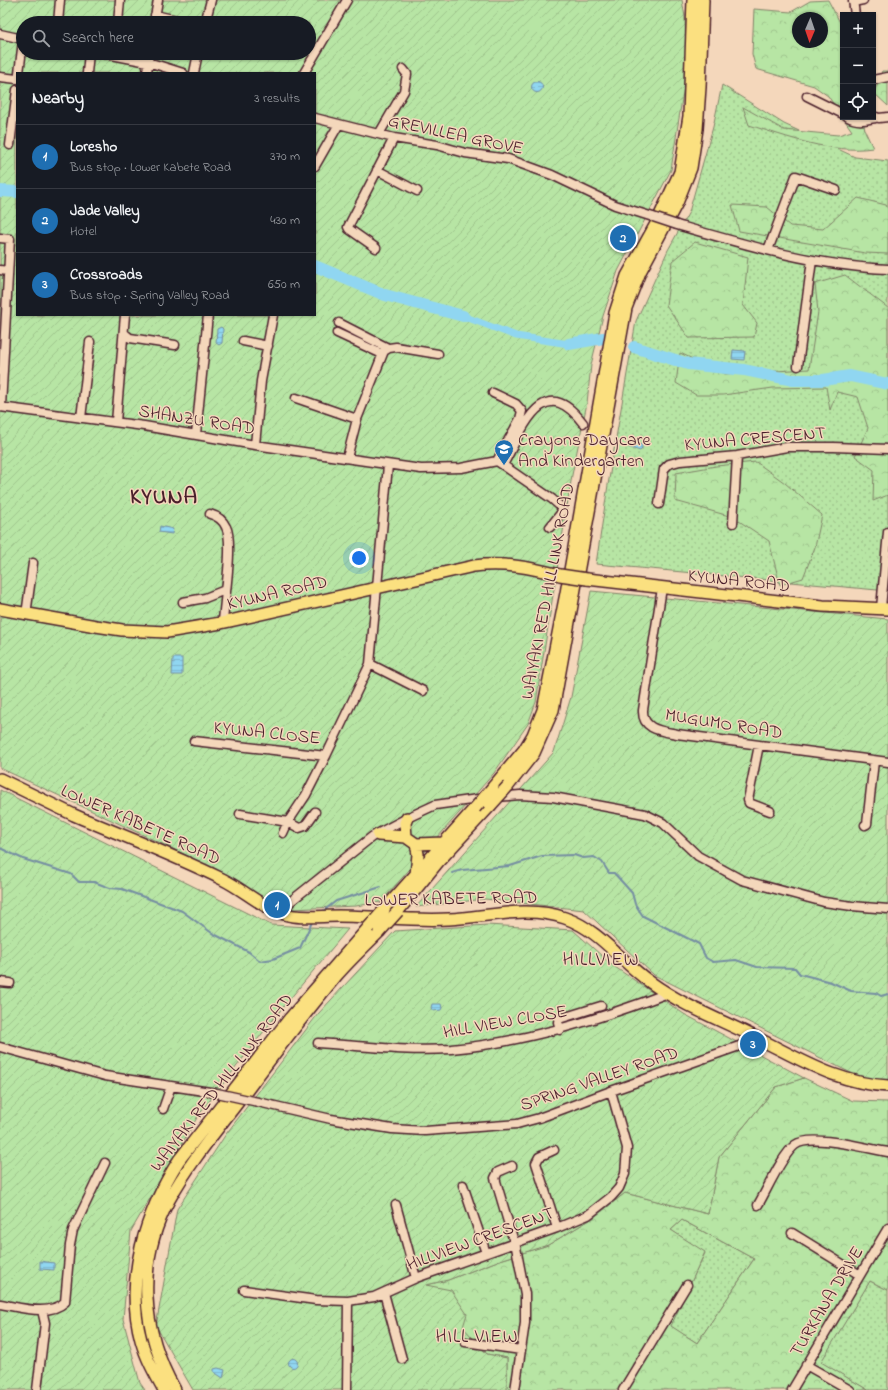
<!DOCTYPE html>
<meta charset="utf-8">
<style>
body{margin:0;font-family:"Indie Flower",sans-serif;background:#20242c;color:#f1f3f6}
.controls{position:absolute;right:12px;top:12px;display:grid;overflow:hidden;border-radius:0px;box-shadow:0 1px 3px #0004}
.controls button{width:36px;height:36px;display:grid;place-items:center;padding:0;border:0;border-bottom:1px solid #363941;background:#171b24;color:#f1f3f6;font:20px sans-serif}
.compass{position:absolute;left:792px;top:12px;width:36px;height:36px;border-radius:50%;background:#171b24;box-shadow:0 1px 3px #0004;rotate:182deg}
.you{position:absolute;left:359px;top:558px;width:14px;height:14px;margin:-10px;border:3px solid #fff;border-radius:50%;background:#1a73e8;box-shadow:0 0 0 6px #1a73e833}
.badge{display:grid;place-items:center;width:26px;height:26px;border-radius:50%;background:#1f6fb2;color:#fff;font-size:13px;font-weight:700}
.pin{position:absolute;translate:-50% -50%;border:2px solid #fff;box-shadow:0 1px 4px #0006}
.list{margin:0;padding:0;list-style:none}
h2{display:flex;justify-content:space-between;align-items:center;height:52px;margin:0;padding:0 16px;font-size:17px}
h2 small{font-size:13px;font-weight:400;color:#9ea1a6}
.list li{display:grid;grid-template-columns:26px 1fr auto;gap:12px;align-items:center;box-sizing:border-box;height:64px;padding:0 16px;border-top:1px solid #363941}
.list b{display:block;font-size:15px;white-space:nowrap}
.list p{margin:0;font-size:13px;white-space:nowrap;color:#9ea1a6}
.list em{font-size:13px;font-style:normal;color:#9ea1a6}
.icon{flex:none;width:22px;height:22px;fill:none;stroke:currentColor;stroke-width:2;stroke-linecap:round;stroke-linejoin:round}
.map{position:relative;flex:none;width:888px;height:1390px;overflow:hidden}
.search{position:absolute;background:#171b24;box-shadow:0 1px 3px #0004;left:16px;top:16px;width:300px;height:44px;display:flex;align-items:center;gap:10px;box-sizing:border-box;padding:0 14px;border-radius:22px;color:#9ea1a6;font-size:15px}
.panel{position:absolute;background:#171b24;box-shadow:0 1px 3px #0004;left:16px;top:72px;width:300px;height:244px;border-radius:0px}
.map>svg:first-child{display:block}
</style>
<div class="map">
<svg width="888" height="1390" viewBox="0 0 888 1390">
<defs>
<pattern id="grass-dots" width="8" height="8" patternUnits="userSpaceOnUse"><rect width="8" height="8" fill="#b7e5a4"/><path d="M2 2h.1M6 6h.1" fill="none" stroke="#9fc48d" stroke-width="1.8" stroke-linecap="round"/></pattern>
<pattern id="forest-crowns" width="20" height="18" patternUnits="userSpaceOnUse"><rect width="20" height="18" fill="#b7e5a4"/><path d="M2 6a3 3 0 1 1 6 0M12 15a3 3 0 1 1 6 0" fill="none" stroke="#9fc48d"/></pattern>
<pattern id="garden-furrows" width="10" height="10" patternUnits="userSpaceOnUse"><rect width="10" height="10" fill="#b7e5a4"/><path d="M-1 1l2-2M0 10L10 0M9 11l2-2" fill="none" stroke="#9fc48d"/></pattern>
<pattern id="water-rules" width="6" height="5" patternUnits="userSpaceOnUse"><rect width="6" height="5" fill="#90d6f1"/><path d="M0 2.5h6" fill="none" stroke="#7eb7cf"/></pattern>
</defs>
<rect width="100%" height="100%" fill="#f4d7bb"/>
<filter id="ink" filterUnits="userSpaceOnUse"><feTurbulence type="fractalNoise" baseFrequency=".025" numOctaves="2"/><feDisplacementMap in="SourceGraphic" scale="8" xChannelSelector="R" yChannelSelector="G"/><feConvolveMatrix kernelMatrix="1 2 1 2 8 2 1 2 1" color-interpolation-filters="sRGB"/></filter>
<g filter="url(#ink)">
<path fill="url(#grass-dots)" stroke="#808268" d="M 722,85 L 784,124 L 855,157 L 888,161 L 888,591 L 596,564 L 608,485 L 636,321 L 668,250 L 689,212 L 713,127 Z
M 682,1220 L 754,1259 L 697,1343 L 670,1326 L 705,1253 L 671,1230 Z
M 870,1281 L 888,1290 L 888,1390 L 868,1390 L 820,1362 Z"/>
<path fill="url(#forest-crowns)" stroke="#808268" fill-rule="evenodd" d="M 828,0 L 843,28 L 843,117 L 863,117 L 865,131 L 873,148 C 831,154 788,137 749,125 L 743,107 L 784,130 L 838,135 L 852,131 L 828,96 L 814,86 L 756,69 L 752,54 L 754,9 L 791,12 L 810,1 ZM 798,18 L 822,18 L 822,42 L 798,42 Z
M 882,71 L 888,71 L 888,106 L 874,93 Z
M 858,198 L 886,205 L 888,209 L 888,254 L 865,253 L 739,231 L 732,205 L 767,207 L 790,226 L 823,229 Z
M 695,242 L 748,257 L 743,305 L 757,323 L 754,337 L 689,338 L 666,305 L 672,261 Z
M 845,275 L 888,308 L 888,495 L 873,501 L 874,470 L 855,456 L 868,428 L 858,397 L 837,392 L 830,410 L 826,387 L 773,388 L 723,395 L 696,395 L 676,383 L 680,353 L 725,374 L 809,369 L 818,312 L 815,284 Z
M 756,462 L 785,483 L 822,515 L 815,547 L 803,578 L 780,585 L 769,541 L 733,517 L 675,501 L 676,473 L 716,466 Z
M 804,1078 L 853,1101 L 888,1102 L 888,1290 L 870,1281 L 821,1362 L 868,1390 L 507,1390 L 507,1358 L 487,1354 L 462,1327 L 466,1314 L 425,1285 L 448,1280 L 500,1260 L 548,1245 L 593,1218 L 625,1193 L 708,1214 L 719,1157 L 776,1087 ZM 682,1220 L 754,1259 L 697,1343 L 671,1326 L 705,1252 L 671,1230 Z"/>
<path fill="url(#garden-furrows)" stroke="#808268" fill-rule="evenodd" d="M 0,0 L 682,0 L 685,17 L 686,57 L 684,86 L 671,170 L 618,271 L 603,316 L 591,365 L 587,403 L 572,475 L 536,702 L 528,724 L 494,773 L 381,902 L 356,906 L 292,909 L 266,899 L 233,879 L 186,855 L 0,768 ZM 23,23 L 309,23 L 309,53 L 23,53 ZM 17,73 L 315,73 L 315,315 L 17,315 Z
M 591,591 L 888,619 L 888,1080 L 863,1079 L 654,975 L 584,910 L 485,899 L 416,907 L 554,752 L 571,697 Z
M 0,790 L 271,925 L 348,929 L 279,1012 L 198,1116 L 131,1231 L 123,1319 L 140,1383 L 145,1390 L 0,1390 Z
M 487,925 L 573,930 L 612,965 L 684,1014 L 804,1078 L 776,1087 L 719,1157 L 708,1214 L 625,1193 L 593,1218 L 548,1245 L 500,1260 L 448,1280 L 426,1285 L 451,1290 L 467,1314 L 463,1327 L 487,1354 L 507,1358 L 507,1390 L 193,1390 L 156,1326 L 177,1209 L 226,1134 L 318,1014 L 395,931 Z"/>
<path fill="url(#water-rules)" stroke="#748da2" d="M531.5 87a5.5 5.5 0 1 1 11 0a5.5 5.5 0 1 1-11 0Z
M 221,327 L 223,329 L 222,343 L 219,345 L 216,343 L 217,329 Z
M 733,350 L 745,351 L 744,360 L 732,359 Z
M 629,441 L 642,445 L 642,449 L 640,451 L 628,447 Z
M 160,526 L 173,529 L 172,534 L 159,532 Z
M 173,658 L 182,658 L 182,675 L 172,675 Z
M 432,1004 L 441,1004 L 442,1008 L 441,1010 L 433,1011 L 431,1008 Z
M 40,1261 L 54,1263 L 54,1270 L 40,1269 Z
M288.5 1363a4.5 4.5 0 1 1 9 0a4.5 4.5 0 1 1-9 0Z
M 218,1368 L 225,1370 L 223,1378 L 214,1372 L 214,1369 Z"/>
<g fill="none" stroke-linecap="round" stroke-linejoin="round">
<path stroke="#748da2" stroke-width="2" d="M 0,848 L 23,859 L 71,874 L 79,882 L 94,882 L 110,888 L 122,889 L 182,911 L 212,933 L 249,952 L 260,961 L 273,959 L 300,948 L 312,922
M 452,873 L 462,870 L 510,866 L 542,856 L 574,855 L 583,858 L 594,857 L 602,862 L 609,873 L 614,873 L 632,893 L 635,904 L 643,916 L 699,944 L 706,958 L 713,962 L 736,960 L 757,967 L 795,968 L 800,974 L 831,982 L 851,991 L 876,993 L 881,996 L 888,994
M 322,912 L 336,901 L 381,887"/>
<path stroke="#90d6f1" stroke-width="7" d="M 463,316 L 516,336 L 569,344"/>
<path stroke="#90d6f1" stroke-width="12" d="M 0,191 L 17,192
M 315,266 L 385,295 L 463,316
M 569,344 L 603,338
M 634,347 L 688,364 L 744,370 L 792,380 L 823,380 L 850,376 L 888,384"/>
<defs>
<path id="minor" d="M 853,0 L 855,15
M 853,2 L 863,0
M 155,15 L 190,23
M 58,23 L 60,0
M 118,23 L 120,0
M 154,23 L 158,0
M 205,23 L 211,0
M 0,34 L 23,39
M 101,53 L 148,62 L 183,73
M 19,73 L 23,41
M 87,73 L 89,53
M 147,73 L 149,53
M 194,73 L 198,53
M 304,73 L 347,0
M 0,77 L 17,79
M 873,80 L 888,77
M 807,96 L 843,114
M 873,116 L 879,118 L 888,117
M 848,117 C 857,122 865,120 875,118
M 315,118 L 394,138 L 437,145 L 465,153 L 508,159 L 552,175 L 615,205 L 653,217
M 379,134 L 404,91 L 407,74 L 403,69
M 10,145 L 17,90
M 315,166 L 339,124
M 377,170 L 417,191
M 677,225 C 746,245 816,266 888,269
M 0,238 L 10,239 L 1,407
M 376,248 L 349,229 L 348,227 L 394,138
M 768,250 L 796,176 L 836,190
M 0,270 L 8,271
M 339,323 L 388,348
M 124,333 L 130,338 L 175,345
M 337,333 L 382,354
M 243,341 L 268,346
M 798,366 L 812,260
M 493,393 L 516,404 L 522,411 L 520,419 L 497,461
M 296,398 L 357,419
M 0,407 L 144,426 L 255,445 L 421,469 L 461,468 L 497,461 L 552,499 L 561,507 L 562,512 L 550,527
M 81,418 L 90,342
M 116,422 L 125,315
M 196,434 L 208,315
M 255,445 L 261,381 L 273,315
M 347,458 L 357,419 L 384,351 L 389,348 L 396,347 L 438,354
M 503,465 C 522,431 542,369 583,423
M 659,504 L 664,469 L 669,464 L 680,461 L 737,456 L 787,447 L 834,447 L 888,449
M 210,514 C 217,516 223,520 226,527 C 234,542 224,602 223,622
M 733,523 L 737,456
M 662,588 L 643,710 C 642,730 662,731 677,734 L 888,762
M 183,602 L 205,598 L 225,590
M 881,608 L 888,532
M 26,615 L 33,563
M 370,664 L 423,691
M 194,741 L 326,756 L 370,664 L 388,465
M 759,745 L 748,800 L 749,803 L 770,811
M 497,797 L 520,795 L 553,797 L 645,814 L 663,823 L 698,856 L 742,880 L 824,902 L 852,906 L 888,909
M 240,814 L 288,822 L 299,828 L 305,826 L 315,812
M 865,825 L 867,824 L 874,761
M 283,833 L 288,822 L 306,795 L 326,756
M 281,914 L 291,901 L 373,836 L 407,818 L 435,805 L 485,798
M 0,982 L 10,983
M 560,1030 L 558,1022 L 559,1019 L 601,1006
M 318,1043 C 362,1046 407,1052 451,1049 C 526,1042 598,1020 668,993
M 0,1047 L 105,1076 L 217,1093
M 258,1102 L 331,1119 L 392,1129 L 425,1131 L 517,1124 L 539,1118 L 611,1091 L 745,1044 L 757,1038
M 163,1109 L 171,1086
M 554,1150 L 539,1157 L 536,1163 L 557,1228
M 512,1166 L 498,1172 L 495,1178 L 514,1242
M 463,1185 L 486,1253
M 396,1205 L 416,1278
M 758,1205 C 767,1190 782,1155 795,1145 C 811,1133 868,1149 888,1152
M 792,1233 L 860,1275
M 515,1242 L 525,1294 L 525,1323 L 515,1390
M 244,1290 L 316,1300 L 348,1301 L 374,1297 L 416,1278 L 557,1228 L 588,1215 L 611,1197 L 619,1188 L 625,1174 L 627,1148 L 611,1091
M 384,1293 L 402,1359
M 0,1304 C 19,1307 49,1317 65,1302 L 70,1245 L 73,1230 L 105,1163
M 465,1342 L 521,1350
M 806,1365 L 850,1390
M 37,1390 L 45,1323 L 42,1310
M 347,1390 L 348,1301
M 623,1390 L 687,1285
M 792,1390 L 888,1228"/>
<path id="major" d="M 587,579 L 823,606 L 888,609
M 0,609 L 96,626 L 122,630 L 167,632 L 221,623 L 474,566 C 504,562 532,568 560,575
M 0,779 C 25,791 49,803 74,815 C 123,836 174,855 222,879 C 247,891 265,912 294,916 C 309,918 323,916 338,916 C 375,916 412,921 449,919 C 488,917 528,905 565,918 C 600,930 621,962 650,982 C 683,1006 721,1020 757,1038 C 800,1059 839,1084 888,1086
M 508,786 L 534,753 L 553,710 L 626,308 L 640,272 L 677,203 L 691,168 L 697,129 L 700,87 L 703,0
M 493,787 L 524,750 L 533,735 L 543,710 L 566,593 L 615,313 L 627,276 L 656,224 L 680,172 L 689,116 L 693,0
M 378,835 L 406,837 L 416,844 L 444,843
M 406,837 L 405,823 L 407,818
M 416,844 L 418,854 L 416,875
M 384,910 L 475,808
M 398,911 L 438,862 L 490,806
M 164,1390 C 155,1374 146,1358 141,1340 C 124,1278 146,1212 179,1160 L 290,1018 L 368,928
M 175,1390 C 141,1330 136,1262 169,1200 C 191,1160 221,1125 248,1089 C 277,1050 306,1012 337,975 C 350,960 365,946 379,932"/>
</defs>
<use href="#minor" stroke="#4a1f2b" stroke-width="11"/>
<use href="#major" stroke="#4a1f2b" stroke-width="14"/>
<use href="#minor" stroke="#f4d7bb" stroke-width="8"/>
<use href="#major" stroke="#fbe080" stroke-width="11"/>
<defs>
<path id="minor-bridge" d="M 653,217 L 677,225
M 217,1093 L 258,1102"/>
<path id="major-bridge" d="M 560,575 L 587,579
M 490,806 L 508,786
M 475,808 L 493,787
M 368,928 L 384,910
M 379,932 L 398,911"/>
</defs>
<use href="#minor-bridge" stroke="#4a1f2b" stroke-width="11" stroke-linecap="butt"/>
<use href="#major-bridge" stroke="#4a1f2b" stroke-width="14" stroke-linecap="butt"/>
<use href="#minor-bridge" stroke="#f4d7bb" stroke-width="8"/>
<use href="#major-bridge" stroke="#fbe080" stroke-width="11"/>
</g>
</g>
<defs>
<symbol id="school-pin" viewBox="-11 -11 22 30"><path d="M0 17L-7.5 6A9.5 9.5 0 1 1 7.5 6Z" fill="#1f6fb2" stroke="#f4d7bb"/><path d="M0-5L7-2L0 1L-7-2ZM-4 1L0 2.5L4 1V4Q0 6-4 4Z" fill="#fff"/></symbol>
</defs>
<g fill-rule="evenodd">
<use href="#school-pin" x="493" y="438" width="22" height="30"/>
</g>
<g text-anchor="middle" stroke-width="3" stroke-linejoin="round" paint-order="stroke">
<g font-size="18" fill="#4a1f2b" stroke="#f4d7bb">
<text transform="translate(456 134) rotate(12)" y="6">GREVILLEA GROVE</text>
<text transform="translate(197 419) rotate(9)" y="6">SHANZU ROAD</text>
<text transform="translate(755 438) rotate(-5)" y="6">KYUNA CRESCENT</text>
<text transform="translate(739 580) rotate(6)" y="6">KYUNA ROAD</text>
<text transform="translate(547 591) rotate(-79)" y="6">WAIYAKI RED HILL LINK ROAD</text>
<text transform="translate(277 592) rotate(-13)" y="6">KYUNA ROAD</text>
<text transform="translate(724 723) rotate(9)" y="6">MUGUMO ROAD</text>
<text transform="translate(267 732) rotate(6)" y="6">KYUNA CLOSE</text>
<text transform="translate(141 824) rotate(24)" y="6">LOWER KABETE ROAD</text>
<text transform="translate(451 898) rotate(-1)" y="6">LOWER KABETE ROAD</text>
<text transform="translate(505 1021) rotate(-10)" y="6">HILL VIEW CLOSE</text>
<text transform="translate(599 1078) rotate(-19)" y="6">SPRING VALLEY ROAD</text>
<text transform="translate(221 1082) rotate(-52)" y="6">WAIYAKI RED HILL LINK ROAD</text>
<text transform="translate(480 1238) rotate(-20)" y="6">HILLVIEW CRESCENT</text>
<text transform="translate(826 1301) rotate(-59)" y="6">TURKANA DRIVE</text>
</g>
<g font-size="18" fill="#4a1f2b" stroke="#f4d7bb" text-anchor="start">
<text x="518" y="445">Crayons Daycare<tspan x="518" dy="21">And Kindergarten</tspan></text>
</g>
<g font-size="19" letter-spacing="1" fill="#4a1f2b" stroke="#f4d7bb">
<text x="601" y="965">HILLVIEW</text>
<text x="477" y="1342">HILL VIEW</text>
</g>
<g font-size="22" font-weight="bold" letter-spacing="1" fill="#4a1f2b" stroke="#f4d7bb">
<text x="164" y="503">KYUNA</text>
</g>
</g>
</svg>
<div class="controls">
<button>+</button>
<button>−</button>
<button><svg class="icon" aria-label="locate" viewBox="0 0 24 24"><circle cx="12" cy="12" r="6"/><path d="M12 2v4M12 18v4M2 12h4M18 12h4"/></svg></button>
</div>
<svg class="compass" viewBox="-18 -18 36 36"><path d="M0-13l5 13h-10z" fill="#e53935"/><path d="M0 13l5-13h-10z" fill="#9ea1a6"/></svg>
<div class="you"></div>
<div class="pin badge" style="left:277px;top:905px">1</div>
<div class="pin badge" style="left:623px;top:238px">2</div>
<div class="pin badge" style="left:753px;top:1044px">3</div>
<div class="search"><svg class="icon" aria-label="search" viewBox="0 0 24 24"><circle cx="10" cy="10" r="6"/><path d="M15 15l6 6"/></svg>Search here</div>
<section class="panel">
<h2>Nearby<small>3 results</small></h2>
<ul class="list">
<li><span class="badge">1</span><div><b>Loresho</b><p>Bus stop · Lower Kabete Road</p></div><em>370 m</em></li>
<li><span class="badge">2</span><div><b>Jade Valley</b><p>Hotel</p></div><em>430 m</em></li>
<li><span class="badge">3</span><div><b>Crossroads</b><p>Bus stop · Spring Valley Road</p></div><em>650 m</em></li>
</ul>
</section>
</div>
